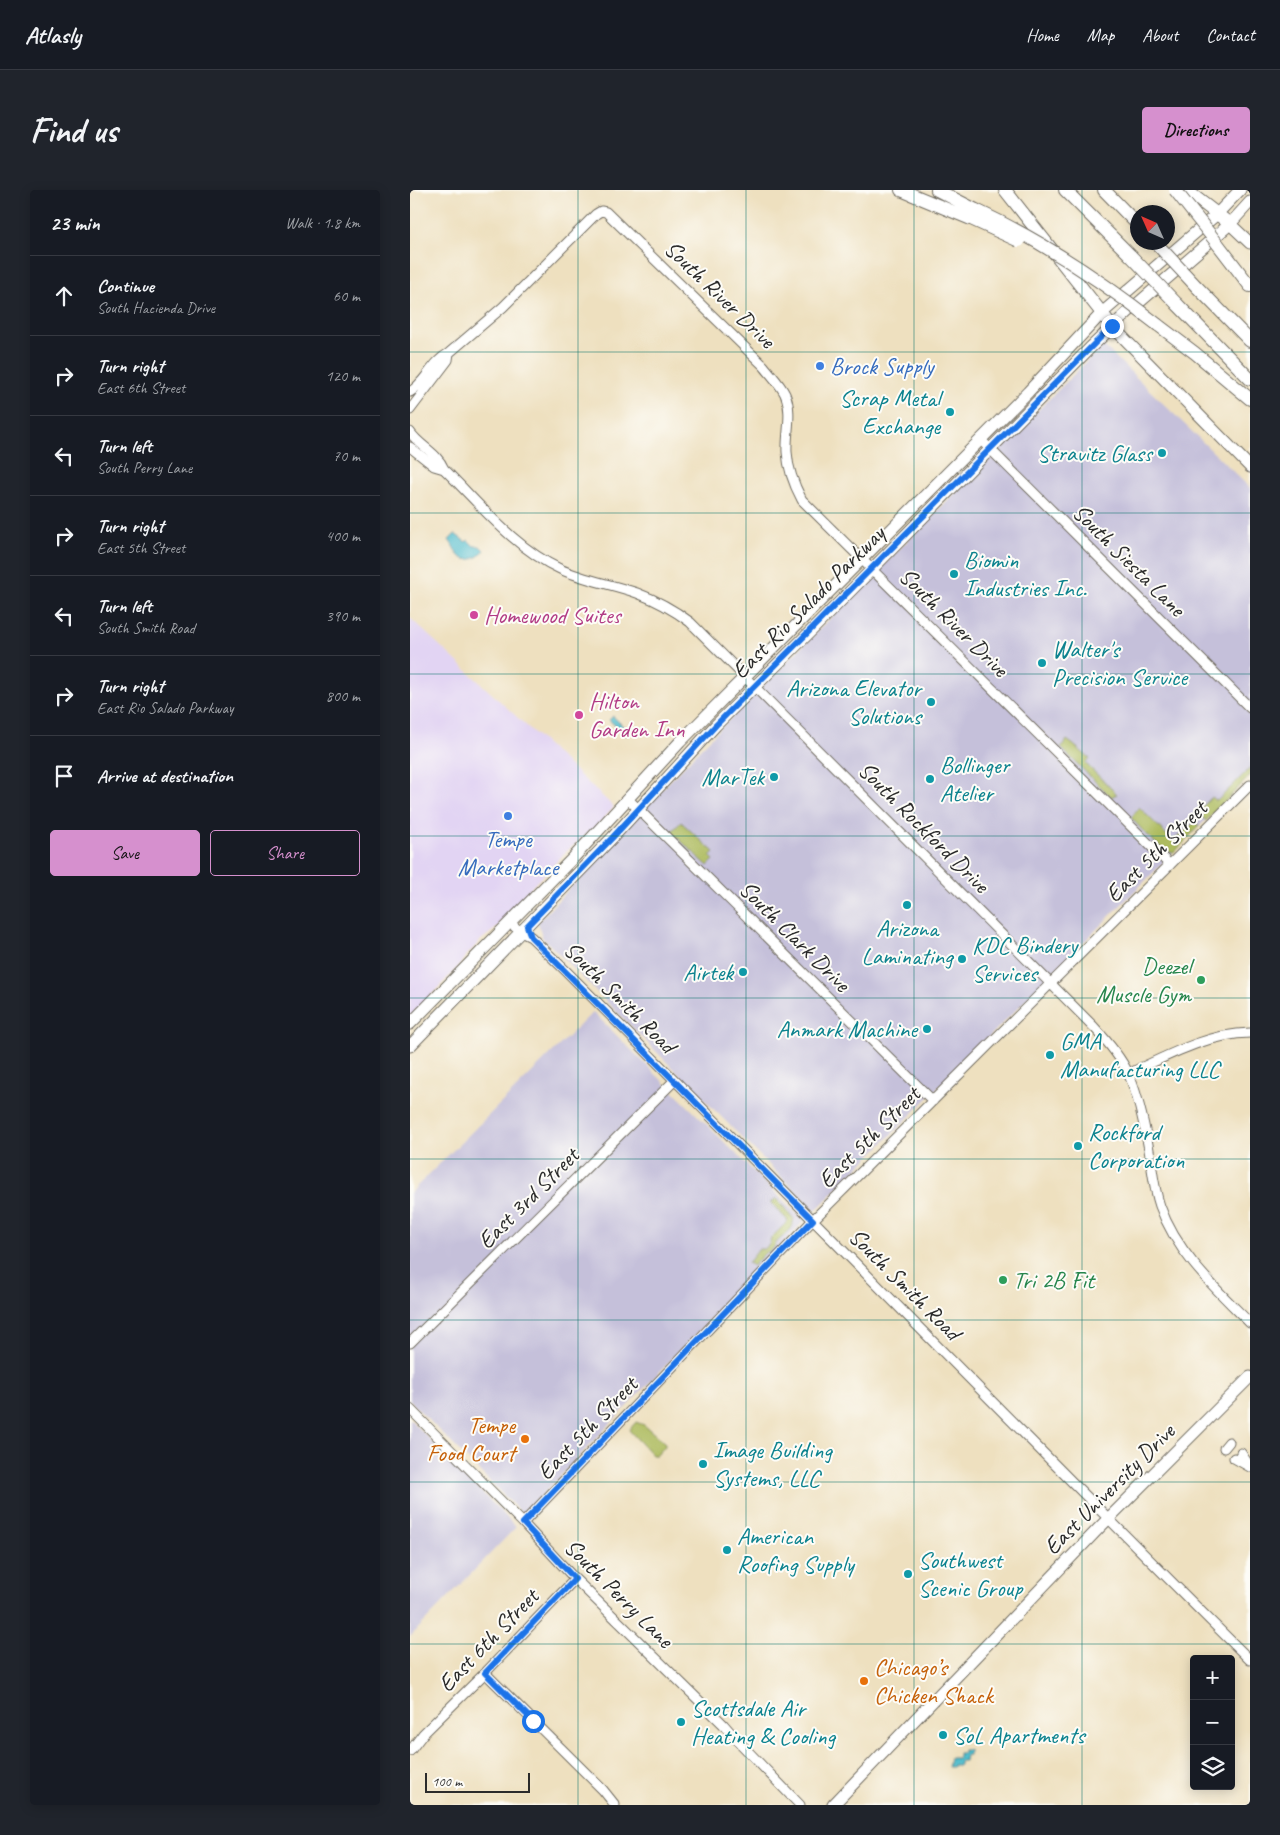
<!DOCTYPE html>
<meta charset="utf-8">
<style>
body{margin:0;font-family:Caveat,sans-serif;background:#20242c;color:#f1f3f6}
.controls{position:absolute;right:15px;bottom:15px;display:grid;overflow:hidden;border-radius:5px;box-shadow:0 2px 12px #0003}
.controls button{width:45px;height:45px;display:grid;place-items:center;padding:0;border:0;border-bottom:1px solid #363941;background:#171b24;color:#f1f3f6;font:25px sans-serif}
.compass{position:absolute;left:720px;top:15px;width:45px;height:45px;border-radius:50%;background:#171b24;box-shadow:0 2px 12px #0003;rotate:315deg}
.scale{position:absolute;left:15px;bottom:12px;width:105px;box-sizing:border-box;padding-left:5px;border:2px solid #2b2b2b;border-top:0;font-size:14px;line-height:18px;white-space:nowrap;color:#2b2b2b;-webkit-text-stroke:4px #fdfcf7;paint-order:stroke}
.stop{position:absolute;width:15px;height:15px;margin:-11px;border:4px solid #1a73e8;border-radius:50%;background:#fff}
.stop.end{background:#1a73e8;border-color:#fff;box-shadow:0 1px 5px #0008}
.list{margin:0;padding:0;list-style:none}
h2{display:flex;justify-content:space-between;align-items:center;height:65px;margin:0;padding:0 20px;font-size:21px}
h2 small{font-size:16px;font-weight:400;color:#9ea1a6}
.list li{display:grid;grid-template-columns:32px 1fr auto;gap:15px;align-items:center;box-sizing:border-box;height:80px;padding:0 20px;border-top:1px solid #363941}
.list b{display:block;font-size:19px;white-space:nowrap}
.list p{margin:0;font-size:16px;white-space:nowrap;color:#9ea1a6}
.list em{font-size:16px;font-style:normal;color:#9ea1a6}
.actions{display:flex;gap:10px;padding:15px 20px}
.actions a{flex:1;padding:11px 0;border:1px solid #d690ce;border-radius:5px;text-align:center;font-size:18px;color:#d690ce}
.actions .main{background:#d690ce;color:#111}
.icon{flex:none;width:28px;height:28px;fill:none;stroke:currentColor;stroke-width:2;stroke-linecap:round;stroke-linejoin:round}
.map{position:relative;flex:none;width:840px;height:1615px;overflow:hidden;border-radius:5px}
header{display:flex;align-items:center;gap:30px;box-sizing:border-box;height:70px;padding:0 25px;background:#171b24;border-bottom:1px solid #363941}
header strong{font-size:24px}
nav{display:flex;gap:28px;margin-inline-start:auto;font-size:18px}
.intro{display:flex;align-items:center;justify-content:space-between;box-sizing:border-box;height:120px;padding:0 30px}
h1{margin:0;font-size:35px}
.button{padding:12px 22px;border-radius:5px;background:#d690ce;color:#111;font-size:18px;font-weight:700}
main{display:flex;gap:30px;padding:0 30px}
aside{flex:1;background:#171b24;border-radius:5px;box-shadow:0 2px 12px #0003}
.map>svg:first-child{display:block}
</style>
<header>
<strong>Atlasly</strong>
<nav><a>Home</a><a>Map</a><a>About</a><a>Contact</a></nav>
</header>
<div class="intro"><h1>Find us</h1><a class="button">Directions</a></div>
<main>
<aside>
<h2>23 min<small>Walk · 1.8 km</small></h2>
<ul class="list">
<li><svg class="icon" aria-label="ahead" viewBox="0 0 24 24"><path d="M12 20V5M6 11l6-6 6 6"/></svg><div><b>Continue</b><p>South Hacienda Drive</p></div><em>60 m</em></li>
<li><svg class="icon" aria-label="right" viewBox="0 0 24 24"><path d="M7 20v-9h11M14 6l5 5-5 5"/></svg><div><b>Turn right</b><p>East 6th Street</p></div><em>120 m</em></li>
<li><svg class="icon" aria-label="left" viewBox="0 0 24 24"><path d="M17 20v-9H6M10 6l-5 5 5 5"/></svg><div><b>Turn left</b><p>South Perry Lane</p></div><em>70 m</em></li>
<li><svg class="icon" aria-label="right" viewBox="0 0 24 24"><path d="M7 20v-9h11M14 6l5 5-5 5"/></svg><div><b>Turn right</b><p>East 5th Street</p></div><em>400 m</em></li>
<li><svg class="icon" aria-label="left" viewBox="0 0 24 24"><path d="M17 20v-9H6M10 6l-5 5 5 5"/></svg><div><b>Turn left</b><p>South Smith Road</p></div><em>390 m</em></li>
<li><svg class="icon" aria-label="right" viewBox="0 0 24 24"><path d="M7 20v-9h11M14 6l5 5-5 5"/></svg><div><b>Turn right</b><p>East Rio Salado Parkway</p></div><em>800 m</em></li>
<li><svg class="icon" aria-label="arrive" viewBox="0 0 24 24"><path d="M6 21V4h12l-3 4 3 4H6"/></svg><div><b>Arrive at destination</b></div></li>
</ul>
<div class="actions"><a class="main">Save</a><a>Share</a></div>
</aside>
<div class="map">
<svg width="840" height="1615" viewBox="0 0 840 1615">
<rect width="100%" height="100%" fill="#fdfcf7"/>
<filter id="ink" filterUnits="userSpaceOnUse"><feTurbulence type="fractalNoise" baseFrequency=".02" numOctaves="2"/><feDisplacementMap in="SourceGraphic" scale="10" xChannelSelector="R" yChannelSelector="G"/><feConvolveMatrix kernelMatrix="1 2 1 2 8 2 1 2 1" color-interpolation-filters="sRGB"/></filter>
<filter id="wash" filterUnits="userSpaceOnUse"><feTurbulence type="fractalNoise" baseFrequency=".0096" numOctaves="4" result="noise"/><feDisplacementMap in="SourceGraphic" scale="20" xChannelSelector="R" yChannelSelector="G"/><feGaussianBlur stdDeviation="1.12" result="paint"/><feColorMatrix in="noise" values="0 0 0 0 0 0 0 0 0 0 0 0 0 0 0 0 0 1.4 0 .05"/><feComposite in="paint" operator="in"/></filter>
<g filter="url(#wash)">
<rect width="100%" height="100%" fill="#eee0bf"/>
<path fill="#e2d4f3" d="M 0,428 L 204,617 L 187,636 L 159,659 L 108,711 L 88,737 L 71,750 L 56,766 L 48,777 L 0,827 Z"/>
<path fill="#c5c0da" d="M 693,155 L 840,298 L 840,586 L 405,1021 L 132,747 L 128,732 L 288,561 Z
M 183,822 L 394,1031 L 113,1325 L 0,1211 L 0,1003 Z
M 0,1229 L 106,1337 L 0,1447 Z"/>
<path fill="#adbb5e" stroke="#6c7344" d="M 657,550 C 665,555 672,563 680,568 L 675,573 L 707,604 L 701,607 L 651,558 Z
M 840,578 L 840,586 L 796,631 L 787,622 L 802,607 L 807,611 Z
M 729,617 L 763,651 L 785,632 L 789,636 L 764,663 C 751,663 730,637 721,628 Z
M 271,632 L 304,662 L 300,666 L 304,670 L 298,676 L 261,642 Z
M 366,1008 L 384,1029 L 381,1039 L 367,1052 L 362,1060 L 355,1063 L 343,1076 L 338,1073 L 349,1059 L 354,1059 L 359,1055 L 361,1048 L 378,1031 L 361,1013 Z
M 226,1232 L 234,1235 L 255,1253 L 255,1256 L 247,1265 L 242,1265 L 219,1240 Z"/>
<path fill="#4fbbcb" stroke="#3d737b" d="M 45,344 L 56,352 L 58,350 L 64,356 L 70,356 L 74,360 C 69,368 57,374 48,365 C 45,361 43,355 39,350 Z
M 203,526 L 220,543 L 217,546 L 199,530 Z
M 553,1560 L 559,1560 L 559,1565 L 556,1565 L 555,1571 L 550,1571 L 550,1575 L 543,1575 L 543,1577 L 538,1577 L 540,1568 L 548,1568 L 548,1563 L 553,1563 Z"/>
</g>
<g filter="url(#ink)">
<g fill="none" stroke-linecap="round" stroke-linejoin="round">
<defs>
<path id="minor" d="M 0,202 C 16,192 22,172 39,163 L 93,117 L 186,24 L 191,21 L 196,22 L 354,176 C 361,185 370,194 375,204 C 383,223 376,242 377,262 C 378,279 384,295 392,310 L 760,675
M 0,220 L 38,170 L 39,163
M 0,242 C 9,256 27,262 34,279 C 69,313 104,358 150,379 C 174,390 201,394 227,403 C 246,410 264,420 280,432 L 684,837 C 697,851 710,866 718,883 C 727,902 732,925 736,945 C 742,969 742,993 750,1016 C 767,1064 806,1099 840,1133
M 571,250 L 840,518
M 0,257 L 24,276 L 34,279
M 218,609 L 523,911
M 100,733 L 111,742 L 121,747 L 155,780 C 384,1009 610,1242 840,1470
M 718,884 C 757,866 796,844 840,843
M 0,1153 L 264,891
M 0,1219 L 113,1333 L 165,1389 L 314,1535 L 328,1551 L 390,1615
M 814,1258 L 819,1252
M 831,1263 L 840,1277
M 824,1268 L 840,1277
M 113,1333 L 403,1030 L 840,595
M 75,1483 L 193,1600 L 205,1615
M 0,1561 L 13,1544 L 75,1483 L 165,1389"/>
<path id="major" d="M 820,34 L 840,53
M 702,136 L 840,277
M 0,834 L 164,667 L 270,552 L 618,202 L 692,123 L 807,24 L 830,0
M 0,856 L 202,648 L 306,535 L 401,441 L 680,158 L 718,122 L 820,34 L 840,12
M 423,1615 L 690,1337 L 840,1187"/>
<path id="highway" d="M 491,0 L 561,29
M 527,0 L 566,20
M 595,0 L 702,136
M 655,0 L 721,66
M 694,0 L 728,35
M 776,0 L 820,34
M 807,53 L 840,96
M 786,96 L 840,151
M 767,114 L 840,189
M 748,135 L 785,163 L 840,209"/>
</defs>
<use href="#minor" stroke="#6f6a5f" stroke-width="11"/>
<use href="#major" stroke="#6f6a5f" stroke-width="13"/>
<use href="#highway" stroke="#6f6a5f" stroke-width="14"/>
<use href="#minor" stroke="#fff" stroke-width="9"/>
<use href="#major" stroke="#fff" stroke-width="11"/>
<use href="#highway" stroke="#fff" stroke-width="12"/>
<defs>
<path id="highway-bridge" d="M 765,0 L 807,53
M 566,20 C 632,51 691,90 748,135
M 561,29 L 609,51
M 745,52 L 786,96
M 721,66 L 767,114"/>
</defs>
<use href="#highway-bridge" stroke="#6f6a5f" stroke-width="14" stroke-linecap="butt"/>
<use href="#highway-bridge" stroke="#fff" stroke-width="12"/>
</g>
</g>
<g fill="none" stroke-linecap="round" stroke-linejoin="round" filter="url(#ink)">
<path stroke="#1a73e8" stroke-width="6" d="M 123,1531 L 75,1483 L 165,1389 L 113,1333 L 403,1030 L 121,747 L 117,736 L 202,648 L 306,535 L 702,136"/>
</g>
<path fill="none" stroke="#0f766e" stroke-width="1" stroke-opacity="0.55" d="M 168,0 L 168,1615M 336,0 L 336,1615M 504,0 L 504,1615M 672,0 L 672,1615M 0,162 L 840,162M 0,323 L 840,323M 0,484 L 840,484M 0,646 L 840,646M 0,808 L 840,808M 0,969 L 840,969M 0,1130 L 840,1130M 0,1292 L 840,1292M 0,1454 L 840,1454"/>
<g fill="#3f7fe0" stroke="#fdfcf7" stroke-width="2">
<circle cx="410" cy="176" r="5"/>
<circle cx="98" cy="626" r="5"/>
</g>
<g fill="#0f9aa8" stroke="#fdfcf7" stroke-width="2">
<circle cx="540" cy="222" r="5"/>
<circle cx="752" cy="263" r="5"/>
<circle cx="544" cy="384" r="5"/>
<circle cx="632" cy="473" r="5"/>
<circle cx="521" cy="512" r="5"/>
<circle cx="364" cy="587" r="5"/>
<circle cx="520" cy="589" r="5"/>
<circle cx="497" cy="715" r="5"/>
<circle cx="552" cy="769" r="5"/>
<circle cx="333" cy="782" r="5"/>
<circle cx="517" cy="839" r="5"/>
<circle cx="640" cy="865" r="5"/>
<circle cx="668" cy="956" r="5"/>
<circle cx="293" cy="1274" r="5"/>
<circle cx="317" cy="1360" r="5"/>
<circle cx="498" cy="1384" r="5"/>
<circle cx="271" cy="1532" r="5"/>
<circle cx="533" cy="1545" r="5"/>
</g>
<g fill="#d1479c" stroke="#fdfcf7" stroke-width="2">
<circle cx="64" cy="425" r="5"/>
<circle cx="169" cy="525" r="5"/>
</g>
<g fill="#2e9e5b" stroke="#fdfcf7" stroke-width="2">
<circle cx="791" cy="790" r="5"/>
<circle cx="593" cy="1090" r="5"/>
</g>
<g fill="#e8710a" stroke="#fdfcf7" stroke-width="2">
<circle cx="115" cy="1249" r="5"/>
<circle cx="454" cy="1491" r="5"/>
</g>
<g text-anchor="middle" stroke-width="4" stroke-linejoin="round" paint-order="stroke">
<g font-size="24" fill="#2b2b2b" stroke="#fdfcf7">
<text transform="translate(310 104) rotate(44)" y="8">South River Drive</text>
<text transform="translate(719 370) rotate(45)" y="8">South Siesta Lane</text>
<text transform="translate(398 412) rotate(-45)" y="8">East Rio Salado Parkway</text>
<text transform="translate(544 432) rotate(45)" y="8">South River Drive</text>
<text transform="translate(514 637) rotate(45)" y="8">South Rockford Drive</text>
<text transform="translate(746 661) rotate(-45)" y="8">East 5th Street</text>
<text transform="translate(385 746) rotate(45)" y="8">South Clark Drive</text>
<text transform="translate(210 807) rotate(45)" y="8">South Smith Road</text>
<text transform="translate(459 947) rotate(-45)" y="8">East 5th Street</text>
<text transform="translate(118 1008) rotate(-45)" y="8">East 3rd Street</text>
<text transform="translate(495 1094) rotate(45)" y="8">South Smith Road</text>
<text transform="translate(177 1238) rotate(-46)" y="8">East 5th Street</text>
<text transform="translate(699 1299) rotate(-45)" y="8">East University Drive</text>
<text transform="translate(209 1403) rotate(45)" y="8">South Perry Lane</text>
<text transform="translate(78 1450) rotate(-46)" y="8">East 6th Street</text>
</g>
<g font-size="24" fill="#366cbe" stroke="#fdfcf7" text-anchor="start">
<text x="420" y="184">Brock Supply</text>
<text x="98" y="657" text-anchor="middle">Tempe<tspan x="98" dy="28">Marketplace</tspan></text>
</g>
<g font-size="24" fill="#0d838f" stroke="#fdfcf7" text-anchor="start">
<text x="530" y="216" text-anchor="end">Scrap Metal<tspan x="530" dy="28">Exchange</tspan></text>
<text x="742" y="271" text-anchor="end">Stravitz Glass</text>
<text x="554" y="378">Biomin<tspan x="554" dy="28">Industries Inc.</tspan></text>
<text x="642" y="467">Walter's<tspan x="642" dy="28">Precision Service</tspan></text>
<text x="511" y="506" text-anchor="end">Arizona Elevator<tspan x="511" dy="28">Solutions</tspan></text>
<text x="530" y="583">Bollinger<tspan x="530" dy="28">Atelier</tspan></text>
<text x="354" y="595" text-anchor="end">MarTek</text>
<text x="497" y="746" text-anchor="middle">Arizona<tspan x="497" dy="28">Laminating</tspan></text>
<text x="562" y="763">KDC Bindery<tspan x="562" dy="28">Services</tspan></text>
<text x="323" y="790" text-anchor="end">Airtek</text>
<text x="507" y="847" text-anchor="end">Anmark Machine</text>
<text x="650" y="859">GMA<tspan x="650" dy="28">Manufacturing LLC</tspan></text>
<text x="678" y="950">Rockford<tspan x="678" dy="28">Corporation</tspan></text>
<text x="303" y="1268">Image Building<tspan x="303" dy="28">Systems, LLC</tspan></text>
<text x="327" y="1354">American<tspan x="327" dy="28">Roofing Supply</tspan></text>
<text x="508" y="1378">Southwest<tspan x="508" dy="28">Scenic Group</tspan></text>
<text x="281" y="1526">Scottsdale Air<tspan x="281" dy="28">Heating &amp; Cooling</tspan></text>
<text x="543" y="1553">SoL Apartments</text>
</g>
<g font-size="24" fill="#b23c85" stroke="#fdfcf7" text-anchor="start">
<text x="74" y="433">Homewood Suites</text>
<text x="179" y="519">Hilton<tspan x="179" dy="28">Garden Inn</tspan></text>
</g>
<g font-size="24" fill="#27864d" stroke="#fdfcf7" text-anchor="end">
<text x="781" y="784">Deezel<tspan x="781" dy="28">Muscle Gym</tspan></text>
<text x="603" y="1098" text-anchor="start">Tri 2B Fit</text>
</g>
<g font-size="24" fill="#c56008" stroke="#fdfcf7" text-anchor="end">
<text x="105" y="1243">Tempe<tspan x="105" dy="28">Food Court</tspan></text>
<text x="464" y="1485" text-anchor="start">Chicago’s<tspan x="464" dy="28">Chicken Shack</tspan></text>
</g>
</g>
</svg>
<div class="controls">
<button>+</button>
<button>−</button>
<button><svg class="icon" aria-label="layers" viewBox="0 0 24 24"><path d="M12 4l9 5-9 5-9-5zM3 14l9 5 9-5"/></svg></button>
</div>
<svg class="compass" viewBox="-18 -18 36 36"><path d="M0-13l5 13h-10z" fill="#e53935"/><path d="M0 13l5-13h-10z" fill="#9ea1a6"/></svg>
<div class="scale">100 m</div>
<div class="stop" style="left:123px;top:1531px"></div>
<div class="stop end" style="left:702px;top:136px"></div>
</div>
</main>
